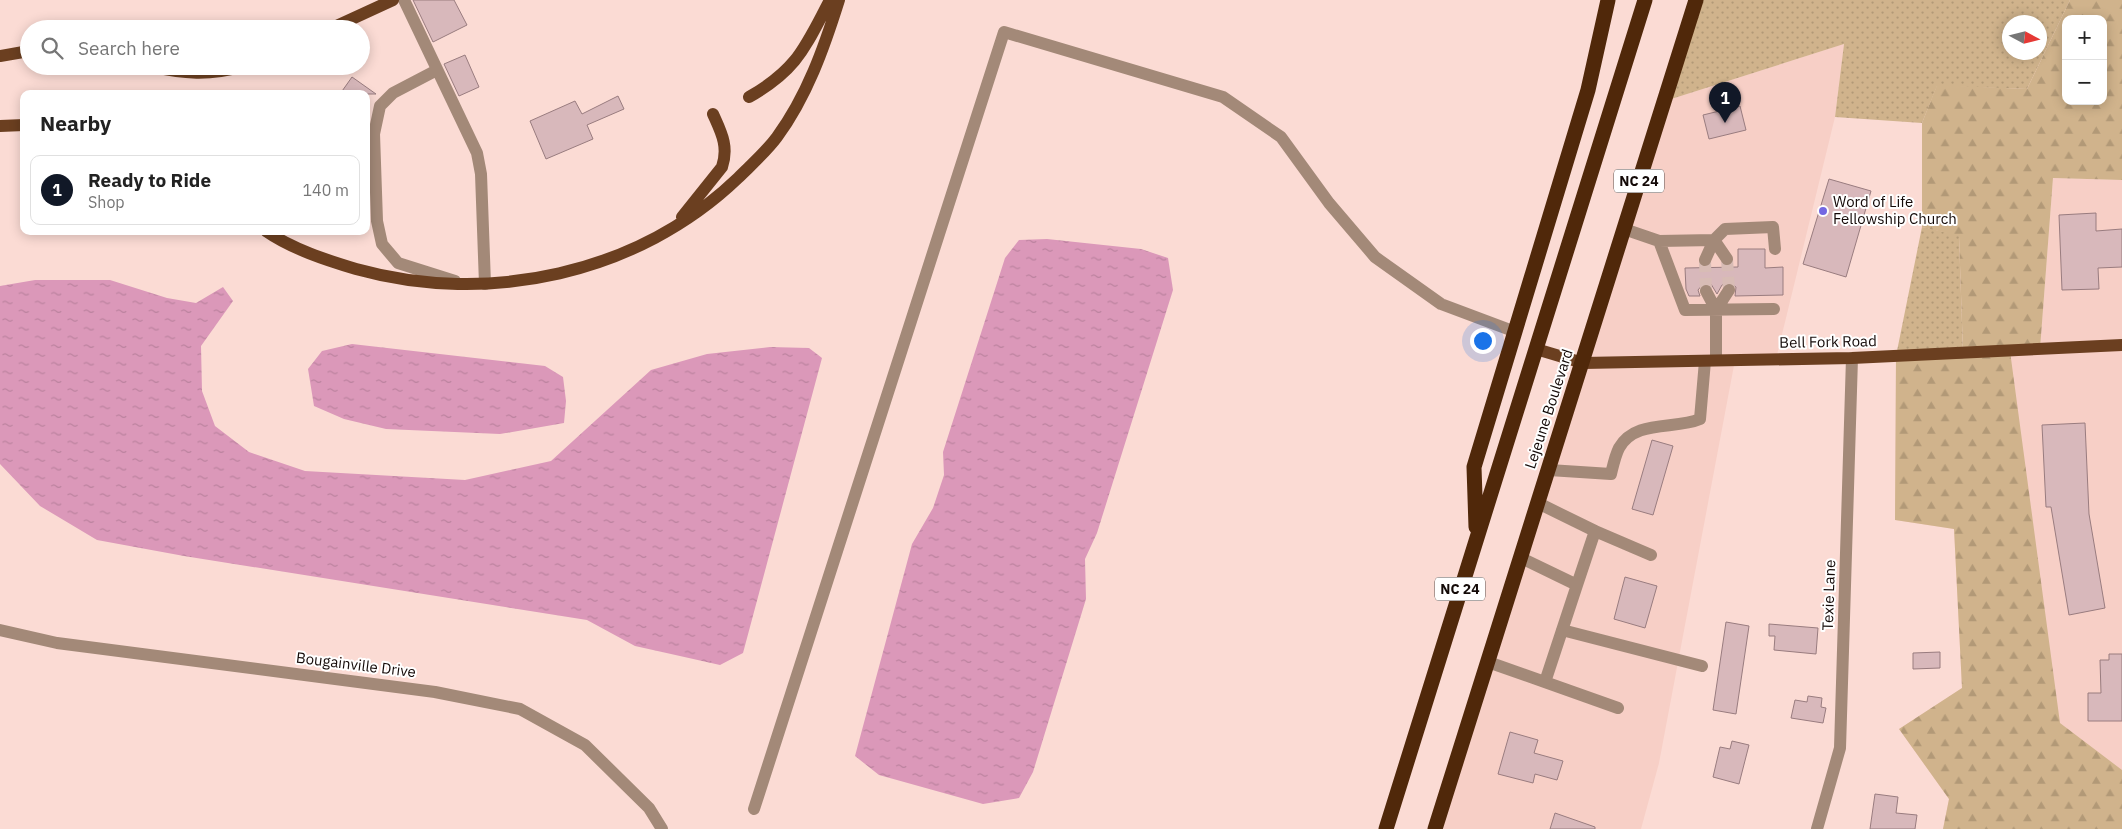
<!DOCTYPE html>
<meta charset="utf-8">
<style>
body{margin:0;font-family:"IBM Plex Sans",sans-serif;background:#f6f6f6;color:#222}
.controls{position:absolute;right:15px;top:15px;display:grid;overflow:hidden;border-radius:10px;box-shadow:0 2px 12px #0003}
.controls button{width:45px;height:45px;display:grid;place-items:center;padding:0;border:0;border-bottom:1px solid #e0e0e0;background:#fff;color:#222;font:25px sans-serif}
.compass{position:absolute;left:2002px;top:15px;width:45px;height:45px;border-radius:50%;background:#fff;box-shadow:0 2px 12px #0003;rotate:97deg}
.you{position:absolute;left:1482px;top:340px;width:18px;height:18px;margin:-12px;border:4px solid #fff;border-radius:50%;background:#1a73e8;box-shadow:0 0 0 8px #1a73e833}
.badge{display:grid;place-items:center;width:32px;height:32px;border-radius:50%;background:#111827;color:#fff;font-size:16px;font-weight:700}
.pin{position:absolute;translate:-50% -41px;filter:drop-shadow(0 1px 2px #0008)}
.pin::after{content:'';position:absolute;top:26px;width:18px;height:15px;background:inherit;clip-path:polygon(0 0,100% 0,50% 100%)}
.list{margin:0;padding:0;list-style:none}
h2{display:flex;justify-content:space-between;align-items:center;height:65px;margin:0;padding:0 20px;font-size:21px}
h2 small{font-size:16px;font-weight:400;color:#767676}
.list li{display:grid;grid-template-columns:32px 1fr auto;gap:15px;align-items:center;box-sizing:border-box;height:70px;margin:0 10px 10px;padding:0 10px;border:1px solid #e0e0e0;border-radius:10px}
.list b{display:block;font-size:19px;white-space:nowrap}
.list p{margin:0;font-size:16px;white-space:nowrap;color:#767676}
.list em{font-size:16px;font-style:normal;color:#767676}
.icon{flex:none;width:28px;height:28px;fill:none;stroke:currentColor;stroke-width:2;stroke-linecap:round;stroke-linejoin:round}
.map{position:relative;flex:none;width:2122px;height:829px;overflow:hidden}
.search{position:absolute;background:#fff;box-shadow:0 2px 12px #0003;left:20px;top:20px;width:350px;height:55px;display:flex;align-items:center;gap:12px;box-sizing:border-box;padding:0 18px;border-radius:28px;color:#767676;font-size:19px}
.panel{position:absolute;background:#fff;box-shadow:0 2px 12px #0003;left:20px;top:90px;width:350px;height:145px;border-radius:10px}
.map>svg:first-child{display:block}
</style>
<div class="map">
<svg width="2122" height="829" viewBox="0 0 2122 829">
<defs>
<pattern id="grass-dots" width="8" height="8" patternUnits="userSpaceOnUse" patternTransform="scale(1.25)"><rect width="8" height="8" fill="#d0b38c"/><path d="M2 2h.1M6 6h.1" fill="none" stroke="#b29977" stroke-width="1.8" stroke-linecap="round"/></pattern>
<pattern id="forest-firs" width="22" height="20" patternUnits="userSpaceOnUse" patternTransform="scale(1.25)"><rect width="22" height="20" fill="#d0b38c"/><path d="M5 1l3.5 6h-7zM16 11l3.5 6h-7z" fill="#b29977"/></pattern>
<pattern id="water-ripples" width="26" height="14" patternUnits="userSpaceOnUse" patternTransform="scale(1.25)"><rect width="26" height="14" fill="#db98b9"/><path d="M2 4q2-2 4 0t4 0M15 11q2-2 4 0t4 0" fill="none" stroke="#bb829e"/></pattern>
</defs>
<rect width="100%" height="100%" fill="#fbdbd4"/>
<path fill="#f7cfc6" d="M 1844,44 L 1835,117 L 1776,359 L 1735,360 L 1659,763 L 1641,829 L 1435,829 L 1665,101 Z
M 2053,178 L 2122,180 L 2122,829 L 1943,829 L 1949,799 L 1899,729 L 1962,688 L 1954,529 L 1895,520 L 1896,356 L 2040,349 Z"/>
<path fill="url(#grass-dots)" fill-rule="evenodd" d="M 1696,0 L 2070,0 L 2027,89 L 1937,86 L 1922,123 L 1835,117 L 1844,44 L 1665,101 ZM 2010,22 L 2040,22 L 2040,52 L 2010,52 Z
M 1922,227 L 1959,235 L 1963,353 L 1896,356 Z"/>
<path fill="url(#forest-firs)" fill-rule="evenodd" d="M 2070,0 L 2122,0 L 2122,180 L 2053,178 L 2040,349 L 2010,351 L 2060,723 L 2122,770 L 2122,829 L 1943,829 L 1949,799 L 1899,729 L 1962,688 L 1954,529 L 1895,520 L 1896,356 L 1963,352 L 1959,236 L 1922,227 L 1922,123 L 1937,85 L 2027,89 ZM 2066,19 L 2103,19 L 2103,101 L 2066,101 Z"/>
<path fill="url(#water-ripples)" d="M 1047,239 L 1141,249 L 1168,258 L 1173,290 L 1097,533 L 1085,559 L 1086,599 L 1033,772 L 1019,798 L 983,804 L 879,775 L 855,756 L 912,544 L 933,508 L 944,475 L 943,452 L 1005,258 L 1019,240 Z
M 35,280 L 110,280 L 167,298 L 196,303 L 223,287 L 233,301 L 201,346 L 202,391 L 215,426 L 249,452 L 305,471 L 465,480 L 551,461 L 651,370 L 707,354 L 770,347 L 809,348 L 822,358 L 743,653 L 720,665 L 671,654 L 635,646 L 587,620 L 184,556 L 97,540 L 40,506 L 0,464 L 0,286 Z
M 352,344 L 545,366 L 563,377 L 566,401 L 564,423 L 500,434 L 386,429 L 344,419 L 314,406 L 308,369 L 322,351 Z"/>
<path fill="#d8b8bb" stroke="#997c7f" d="M 413,0 L 454,0 L 467,25 L 433,42 Z
M 465,55 L 479,87 L 459,96 L 444,64 Z
M 352,77 L 376,94 L 340,94 Z
M 618,96 L 624,109 L 587,125 L 593,139 L 546,159 L 530,121 L 575,101 L 582,114 Z
M 1740,106 L 1746,130 L 1709,139 L 1703,115 Z
M 1829,179 L 1871,191 L 1846,277 L 1803,264 Z
M 2096,213 L 2096,231 L 2122,229 L 2122,267 L 2098,268 L 2099,289 L 2062,290 L 2059,215 Z
M 1738,249 L 1765,249 L 1765,268 L 1783,267 L 1783,295 L 1735,296 L 1736,287 L 1729,282 L 1722,285 L 1717,294 L 1711,284 L 1703,284 L 1698,290 L 1700,296 L 1689,296 L 1686,289 L 1685,268 L 1738,267 Z
M 2085,423 L 2089,514 L 2105,608 L 2069,615 L 2051,507 L 2046,507 L 2042,425 Z
M 1652,440 L 1673,446 L 1653,515 L 1632,509 Z
M 1625,577 L 1657,586 L 1645,628 L 1614,619 Z
M 1726,622 L 1749,626 L 1736,714 L 1713,710 Z
M 1769,624 L 1818,628 L 1816,654 L 1774,650 L 1775,636 L 1769,636 Z
M 1940,652 L 1940,668 L 1913,669 L 1913,653 Z
M 2109,654 L 2122,654 L 2122,721 L 2088,721 L 2088,693 L 2101,693 L 2100,660 L 2109,660 Z
M 1808,696 L 1822,698 L 1821,707 L 1826,708 L 1823,723 L 1791,718 L 1795,700 L 1807,702 Z
M 1510,732 L 1538,740 L 1534,753 L 1563,761 L 1557,780 L 1535,774 L 1533,783 L 1498,774 Z
M 1732,741 L 1749,745 L 1739,784 L 1713,777 L 1720,747 L 1730,749 Z
M 1875,794 L 1898,797 L 1896,813 L 1917,815 L 1915,829 L 1870,829 Z
M 1555,813 L 1595,827 L 1595,829 L 1550,829 Z"/>
<g fill="none" stroke-linecap="round" stroke-linejoin="round">
<path stroke="#d8bcb5" stroke-width="12" stroke-dasharray="12 6" stroke-linecap="butt" d="M 1727,259 L 1729,290
M 1705,260 L 1706,291"/>
<path stroke="#a38978" stroke-width="12" d="M 404,0 L 477,153 L 481,174 L 485,284
M 437,70 L 393,93 L 380,106 L 374,134 L 377,221 L 382,244 L 398,263 L 455,281
M 1624,229 L 1659,241 L 1714,240 L 1725,229 L 1773,227 L 1775,249
M 1659,241 L 1685,310 L 1774,309
M 1705,260 L 1714,240 L 1727,259
M 1706,291 L 1716,310 L 1729,290
M 1716,310 L 1716,360
M 1549,470 L 1611,474 C 1613,466 1615,456 1619,448 C 1635,419 1675,430 1700,419 L 1705,361
M 1538,503 L 1595,531 L 1577,585
M 1595,531 L 1651,555
M 1521,558 L 1577,585 L 1545,682
M 0,630 L 57,643 L 435,692 L 520,709 L 585,745 L 649,808 L 662,829
M 1562,630 L 1702,666
M 1488,662 L 1618,708
M 754,809 L 1004,32 L 1223,97 L 1281,137 L 1329,203 L 1375,257 L 1441,304 L 1513,331
M 1817,829 L 1840,748 L 1852,358"/>
<path stroke="#6b3f20" stroke-width="12" d="M 330,29 L 393,0
M 0,56 L 29,51
M 150,66 C 183,74 210,76 243,66
M 749,97 C 798,69 805,47 830,0
M 0,126 L 24,125
M 682,217 L 722,167 C 729,146 721,132 713,114
M 266,231 C 292,249 326,260 356,269 C 489,306 638,274 738,178 C 751,165 766,152 777,137 C 807,96 824,48 839,0
M 1536,349 L 1583,363 L 1852,358 L 2122,345"/>
<path stroke="#50280a" stroke-width="15" d="M 1476,527 L 1474,467 L 1588,90 L 1608,0
M 1386,829 L 1645,0
M 1435,829 L 1696,0"/>
</g>
<circle fill="#7367e2" stroke="#fff" stroke-width="2" cx="1823" cy="211" r="5"/>
<g text-anchor="middle" stroke-width="4" stroke-linejoin="round" paint-order="stroke">
<g fill="#fff" stroke="#5a5351" stroke-width="1">
<rect x="1614" y="169.5" width="50" height="23" rx="4"/>
<rect x="1435" y="577.5" width="50" height="23" rx="4"/>
</g>
<g font-size="14" font-weight="bold" fill="#130907">
<text x="1639" y="186">NC 24</text>
<text x="1460" y="594">NC 24</text>
</g>
<g font-size="15" fill="#130907" stroke="#fff" text-anchor="start">
<text x="1833" y="207">Word of Life<tspan x="1833" dy="17">Fellowship Church</tspan></text>
</g>
<g font-size="15" fill="#130907" stroke="#fff">
<text transform="translate(1828 342) rotate(-1)" y="5">Bell Fork Road</text>
<text transform="translate(1549 409) rotate(-72)" y="5">Lejeune Boulevard</text>
<text transform="translate(1829 595) rotate(-88)" y="5">Texie Lane</text>
<text transform="translate(356 665) rotate(7)" y="5">Bougainville Drive</text>
</g>
</g>
</svg>
<div class="controls">
<button>+</button>
<button>−</button>
</div>
<svg class="compass" viewBox="-18 -18 36 36"><path d="M0-13l5 13h-10z" fill="#e53935"/><path d="M0 13l5-13h-10z" fill="#767676"/></svg>
<div class="you"></div>
<div class="pin badge" style="left:1725px;top:123px">1</div>
<div class="search"><svg class="icon" aria-label="search" viewBox="0 0 24 24"><circle cx="10" cy="10" r="6"/><path d="M15 15l6 6"/></svg>Search here</div>
<section class="panel">
<h2>Nearby<small></small></h2>
<ul class="list">
<li><span class="badge">1</span><div><b>Ready to Ride</b><p>Shop</p></div><em>140 m</em></li>
</ul>
</section>
</div>
